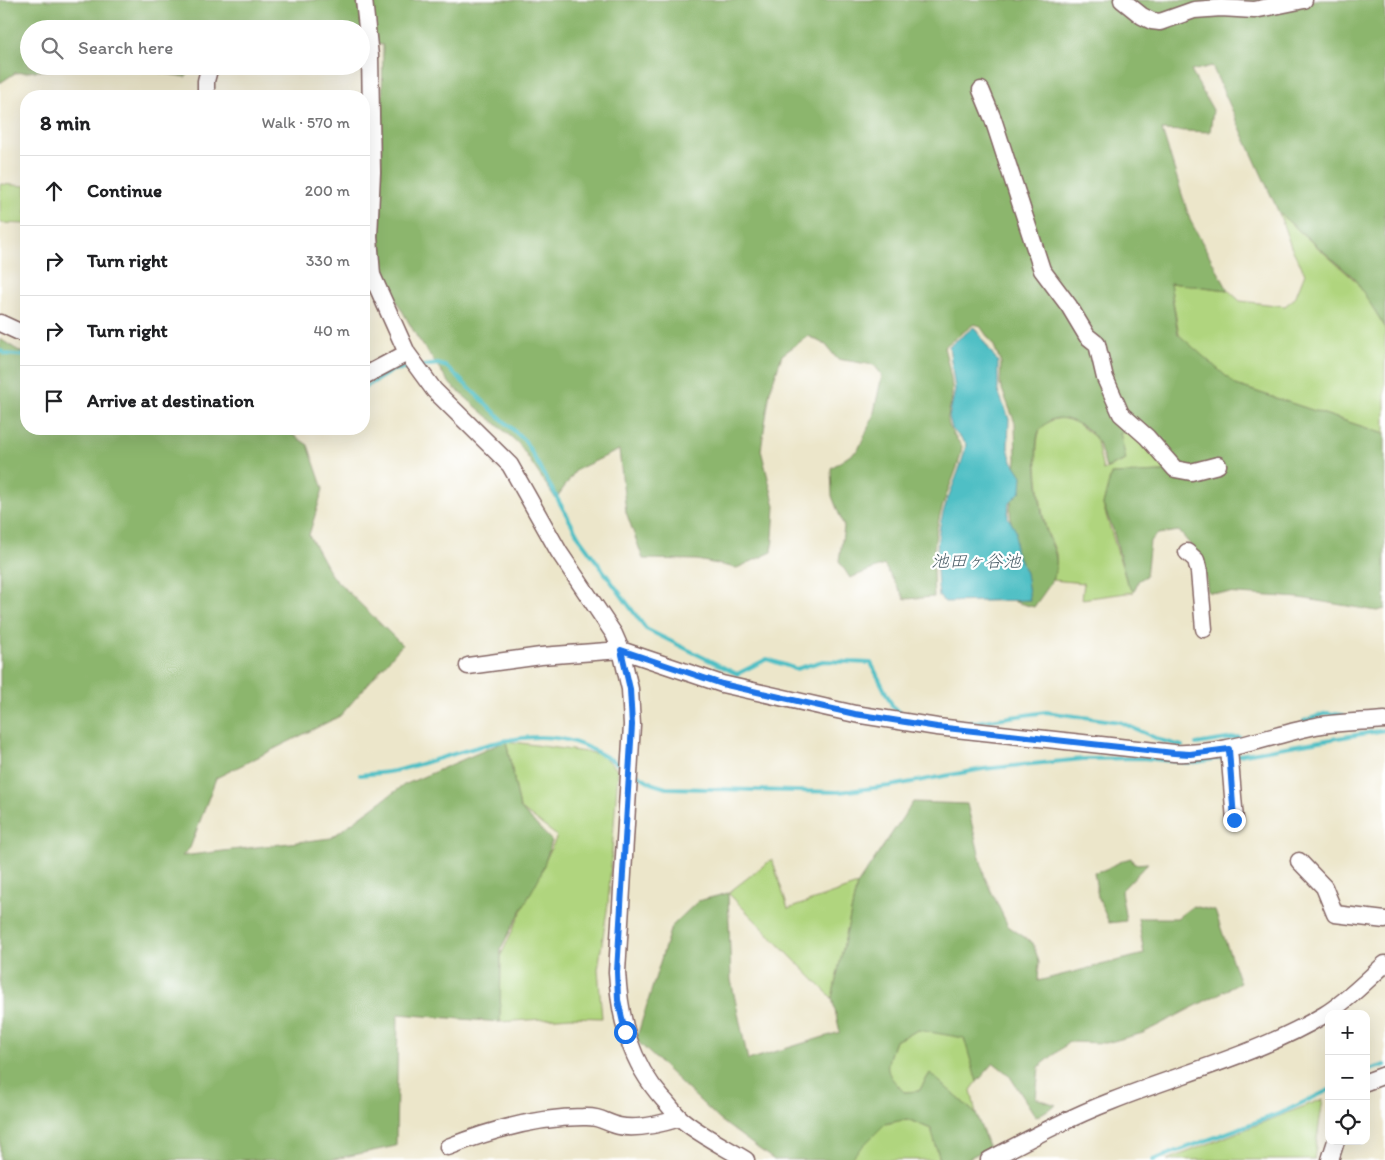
<!DOCTYPE html>
<meta charset="utf-8">
<style>
body{margin:0;font-family:Itim,"Klee One",sans-serif;background:#f6f6f6;color:#202124}
.controls{position:absolute;right:15px;bottom:15px;display:grid;overflow:hidden;border-radius:10px;box-shadow:0 5px 20px #0002}
.controls button{width:45px;height:45px;display:grid;place-items:center;padding:0;border:0;border-bottom:1px solid #e0e0e0;background:#fff;color:#202124;font:25px sans-serif}
.stop{position:absolute;width:15px;height:15px;margin:-11px;border:4px solid #1a73e8;border-radius:50%;background:#fff}
.stop.end{background:#1a73e8;border-color:#fff;box-shadow:0 1px 5px #0008}
.list{margin:0;padding:0;list-style:none}
h2{display:flex;justify-content:space-between;align-items:center;height:65px;margin:0;padding:0 20px;font-size:21px}
h2 small{font-size:16px;font-weight:400;color:#757577}
.list li{display:grid;grid-template-columns:32px 1fr auto;gap:15px;align-items:center;box-sizing:border-box;height:70px;padding:0 20px;border-top:1px solid #e0e0e0}
.list b{display:block;font-size:19px;white-space:nowrap}
.list em{font-size:16px;font-style:normal;color:#757577}
.icon{flex:none;width:28px;height:28px;fill:none;stroke:currentColor;stroke-width:2;stroke-linecap:round;stroke-linejoin:round}
.map{position:relative;flex:none;width:1385px;height:1160px;overflow:hidden}
.search{position:absolute;background:#fff;box-shadow:0 5px 20px #0002;left:20px;top:20px;width:350px;height:55px;display:flex;align-items:center;gap:12px;box-sizing:border-box;padding:0 18px;border-radius:28px;color:#757577;font-size:19px}
.panel{position:absolute;background:#fff;box-shadow:0 5px 20px #0002;left:20px;top:90px;width:350px;height:345px;border-radius:20px}
.map>svg:first-child{display:block}
</style>
<div class="map">
<svg width="1385" height="1160" viewBox="0 0 1385 1160">
<rect width="100%" height="100%" fill="#fff"/>
<filter id="ink" filterUnits="userSpaceOnUse"><feTurbulence type="fractalNoise" baseFrequency=".02" numOctaves="2"/><feDisplacementMap in="SourceGraphic" scale="10" xChannelSelector="R" yChannelSelector="G"/><feConvolveMatrix kernelMatrix="1 2 1 2 8 2 1 2 1" color-interpolation-filters="sRGB"/></filter>
<filter id="wash" filterUnits="userSpaceOnUse"><feTurbulence type="fractalNoise" baseFrequency=".0096" numOctaves="4" result="noise"/><feDisplacementMap in="SourceGraphic" scale="20" xChannelSelector="R" yChannelSelector="G"/><feGaussianBlur stdDeviation="1.12" result="paint"/><feColorMatrix in="noise" values="0 0 0 0 0 0 0 0 0 0 0 0 0 0 0 0 0 1.4 0 .05"/><feComposite in="paint" operator="in"/></filter>
<g filter="url(#wash)">
<rect width="100%" height="100%" fill="#ece6ca"/>
<path fill="#b0d57e" stroke="#7d7a54" d="M 0,184 L 26,186 L 26,224 L 0,223 Z
M 1279,213 L 1358,283 L 1385,327 L 1385,434 L 1236,385 L 1180,340 L 1170,283 L 1228,290 L 1240,301 L 1285,306 L 1295,298 L 1305,273 L 1291,247 Z
M 1064,418 L 1073,420 L 1096,438 L 1103,470 L 1126,460 L 1119,432 L 1152,434 L 1167,442 L 1171,460 L 1163,472 L 1111,474 L 1103,505 L 1127,583 L 1134,592 L 1082,599 L 1084,583 L 1052,580 C 1055,571 1057,563 1056,554 C 1054,545 1048,537 1046,528 C 1041,512 1031,441 1041,429 C 1048,420 1054,419 1064,418 Z
M 506,741 L 600,754 L 618,770 L 608,904 L 598,969 L 602,1018 L 571,1017 L 500,1022 L 501,955 L 557,836 L 520,808 Z
M 772,859 L 788,909 L 857,885 L 832,998 L 728,893 Z
M 918,1030 L 969,1035 L 977,1082 L 971,1090 L 976,1114 L 930,1073 L 919,1091 L 904,1092 L 886,1078 L 887,1063 L 895,1041 Z
M 1323,1099 L 1314,1160 L 1167,1160 Z
M 907,1119 L 931,1129 L 940,1160 L 849,1160 L 885,1124 Z"/>
<path fill="#8cb66d" stroke="#6b6a4c" d="M 0,0 L 1385,0 L 1385,327 L 1354,278 L 1279,213 L 1212,66 L 1191,71 L 1213,110 L 1210,132 L 1162,130 L 1190,220 L 1228,290 L 1170,283 L 1178,334 L 1236,385 L 1385,434 L 1385,609 L 1377,611 L 1300,598 L 1208,592 L 1203,560 L 1179,531 L 1158,534 L 1150,541 L 1146,576 L 1138,581 L 1134,592 L 1127,583 L 1113,530 L 1103,505 L 1111,474 L 1163,472 L 1171,460 L 1167,443 L 1152,434 L 1120,432 L 1126,460 L 1106,468 C 1103,459 1101,447 1096,439 C 1089,427 1059,410 1047,423 C 1045,425 1041,428 1039,431 C 1032,448 1040,512 1046,530 C 1050,543 1058,553 1056,567 C 1054,582 1042,595 1034,607 L 1015,602 L 1020,570 L 1013,549 L 1010,510 L 1016,459 L 1015,423 L 1000,384 L 1001,363 L 994,346 L 980,326 L 974,324 L 944,347 C 947,360 951,374 952,387 C 953,418 937,415 962,446 C 960,466 949,485 943,505 C 933,535 932,566 934,597 L 905,599 L 884,565 L 850,578 L 839,561 L 844,527 L 832,496 L 831,468 L 858,450 L 873,417 L 882,375 L 874,365 L 837,359 L 826,345 L 808,336 L 782,355 L 770,391 L 761,450 L 775,506 L 772,552 L 737,568 L 697,560 L 643,559 L 626,512 L 619,450 L 576,470 L 556,499 L 518,443 L 451,385 L 417,337 L 383,277 L 380,237 L 383,45 L 361,43 L 361,29 L 29,29 L 29,66 L 97,66 L 15,73 L 0,83 Z
M 119,66 L 194,66 L 186,77 Z
M 0,339 L 26,355 L 26,429 L 284,429 L 308,445 L 323,489 L 309,535 L 331,575 L 402,645 L 340,716 L 216,778 L 190,848 L 182,856 L 331,838 L 404,785 L 506,741 L 520,808 L 552,841 L 541,874 L 501,948 L 500,1022 L 398,1014 L 396,1146 L 330,1160 L 0,1160 Z
M 913,802 L 967,804 L 985,878 L 1008,926 L 1033,943 L 1039,962 L 1038,981 L 1144,954 L 1138,918 L 1177,918 L 1193,906 L 1215,911 L 1240,983 L 1143,1033 L 1106,1043 L 1069,1042 L 1039,1067 L 1036,1098 L 1056,1105 L 1036,1117 L 1009,1075 L 994,1063 L 977,1082 L 964,1038 L 918,1030 L 895,1041 C 885,1069 883,1070 904,1092 L 919,1091 L 930,1073 L 976,1114 L 989,1148 L 965,1160 L 940,1160 L 931,1129 L 907,1119 L 885,1124 L 849,1160 L 774,1160 L 720,1120 L 636,1040 L 671,927 L 698,901 L 728,893 L 731,980 L 748,1060 L 840,1032 L 832,998 L 857,885 Z
M 1131,858 L 1134,864 L 1148,863 L 1121,891 L 1126,921 L 1109,923 L 1098,897 L 1094,872 C 1108,871 1117,861 1131,858 Z"/>
<path fill="#50bfc5" stroke="#4d6f78" d="M 974,327 L 998,362 L 998,391 L 1009,419 L 1008,447 L 1011,459 L 1022,476 L 1021,491 L 1009,503 L 1008,517 L 1016,531 L 1015,549 L 1026,573 L 1030,600 L 945,602 L 939,597 C 936,569 935,540 943,513 C 950,489 962,468 966,444 L 952,429 L 949,417 L 955,390 L 949,346 Z"/>
<g fill="none" stroke-linecap="round" stroke-linejoin="round">
<path stroke="#50bfc5" stroke-width="4" d="M 0,350 L 5,354 L 26,356
M 423,366 L 438,364 L 447,367 L 525,441 L 580,539 L 646,629 L 737,674 L 767,659 L 796,669 L 823,661 L 871,663 L 893,707 L 904,716
M 364,388 L 393,370 L 411,368
M 1304,721 L 1327,713 L 1343,715
M 968,723 L 1046,712 L 1120,722 L 1160,740 L 1182,746
M 1196,744 L 1239,737
M 1233,756 L 1385,730
M 635,773 L 653,784 L 666,788 L 839,792 L 890,786 L 983,769 L 1083,759 L 1142,758 L 1191,763 L 1226,757
M 360,775 C 371,774 383,773 394,771 C 445,760 509,729 562,739 C 584,743 604,756 624,767
M 1366,1071 L 1385,1065
M 1153,1160 L 1281,1113 L 1329,1090"/>
</g>
</g>
<g filter="url(#ink)">
<g fill="none" stroke-linecap="round" stroke-linejoin="round">
<defs>
<path id="minor" d="M 364,0 L 370,56 L 372,172 L 369,237 L 372,275 L 407,353 L 434,390 L 510,465 L 559,552 L 614,634 L 621,650 L 630,689 L 632,725 L 617,972 C 620,1020 630,1062 663,1099 C 669,1105 674,1113 681,1119 C 700,1135 725,1147 746,1160
M 1122,0 L 1142,16 L 1152,21 L 1160,22 L 1194,10 L 1221,8 L 1254,10 L 1304,0
M 981,90 L 993,119 L 1042,270 L 1069,306 L 1087,336 L 1097,344 L 1105,378 L 1121,414 L 1147,437 L 1175,469 L 1191,472 L 1218,465
M 206,96 L 206,81 L 210,66
M 0,323 L 26,335
M 364,376 L 407,353
M 1187,552 L 1196,560 L 1199,572 L 1204,629
M 468,666 L 541,656 L 621,650 L 722,684 L 855,714 L 937,727 L 1174,753 C 1223,755 1269,736 1316,726 C 1338,722 1363,722 1385,720
M 1229,749 L 1235,820
M 1299,861 L 1324,887 L 1335,914 L 1385,920
M 1366,1082 L 1385,1075
M 448,1147 C 491,1130 536,1117 583,1117 C 600,1116 606,1123 619,1126 C 636,1130 664,1123 680,1118
M 989,1160 C 1029,1139 1070,1117 1112,1101 C 1182,1073 1259,1054 1324,1015 C 1346,1002 1366,981 1385,964
M 1330,1160 L 1336,1141"/>
</defs>
<use href="#minor" stroke="#836563" stroke-width="19"/>
<use href="#minor" stroke="#fff" stroke-width="16"/>
</g>
</g>
<g fill="none" stroke-linecap="round" stroke-linejoin="round" filter="url(#ink)">
<path stroke="#1a73e8" stroke-width="6" d="M 625,1032 L 618,1000 L 617,972 L 632,725 L 630,689 L 621,650 L 722,684 L 855,714 L 937,727 L 1174,753 L 1190,754 L 1229,749 L 1234,820"/>
</g>
<g text-anchor="middle" stroke-width="4.5" stroke-linejoin="round" paint-order="stroke">
<g font-size="18" font-style="italic" fill="#4c5f69" stroke="#fff">
<text x="976" y="567">池田ヶ谷池</text>
</g>
</g>
</svg>
<div class="controls">
<button>+</button>
<button>−</button>
<button><svg class="icon" aria-label="locate" viewBox="0 0 24 24"><circle cx="12" cy="12" r="6"/><path d="M12 2v4M12 18v4M2 12h4M18 12h4"/></svg></button>
</div>
<div class="stop" style="left:625px;top:1032px"></div>
<div class="stop end" style="left:1234px;top:820px"></div>
<div class="search"><svg class="icon" aria-label="search" viewBox="0 0 24 24"><circle cx="10" cy="10" r="6"/><path d="M15 15l6 6"/></svg>Search here</div>
<section class="panel">
<h2>8 min<small>Walk · 570 m</small></h2>
<ul class="list">
<li><svg class="icon" aria-label="ahead" viewBox="0 0 24 24"><path d="M12 20V5M6 11l6-6 6 6"/></svg><div><b>Continue</b></div><em>200 m</em></li>
<li><svg class="icon" aria-label="right" viewBox="0 0 24 24"><path d="M7 20v-9h11M14 6l5 5-5 5"/></svg><div><b>Turn right</b></div><em>330 m</em></li>
<li><svg class="icon" aria-label="right" viewBox="0 0 24 24"><path d="M7 20v-9h11M14 6l5 5-5 5"/></svg><div><b>Turn right</b></div><em>40 m</em></li>
<li><svg class="icon" aria-label="arrive" viewBox="0 0 24 24"><path d="M6 21V4h12l-3 4 3 4H6"/></svg><div><b>Arrive at destination</b></div></li>
</ul>
</section>
</div>
